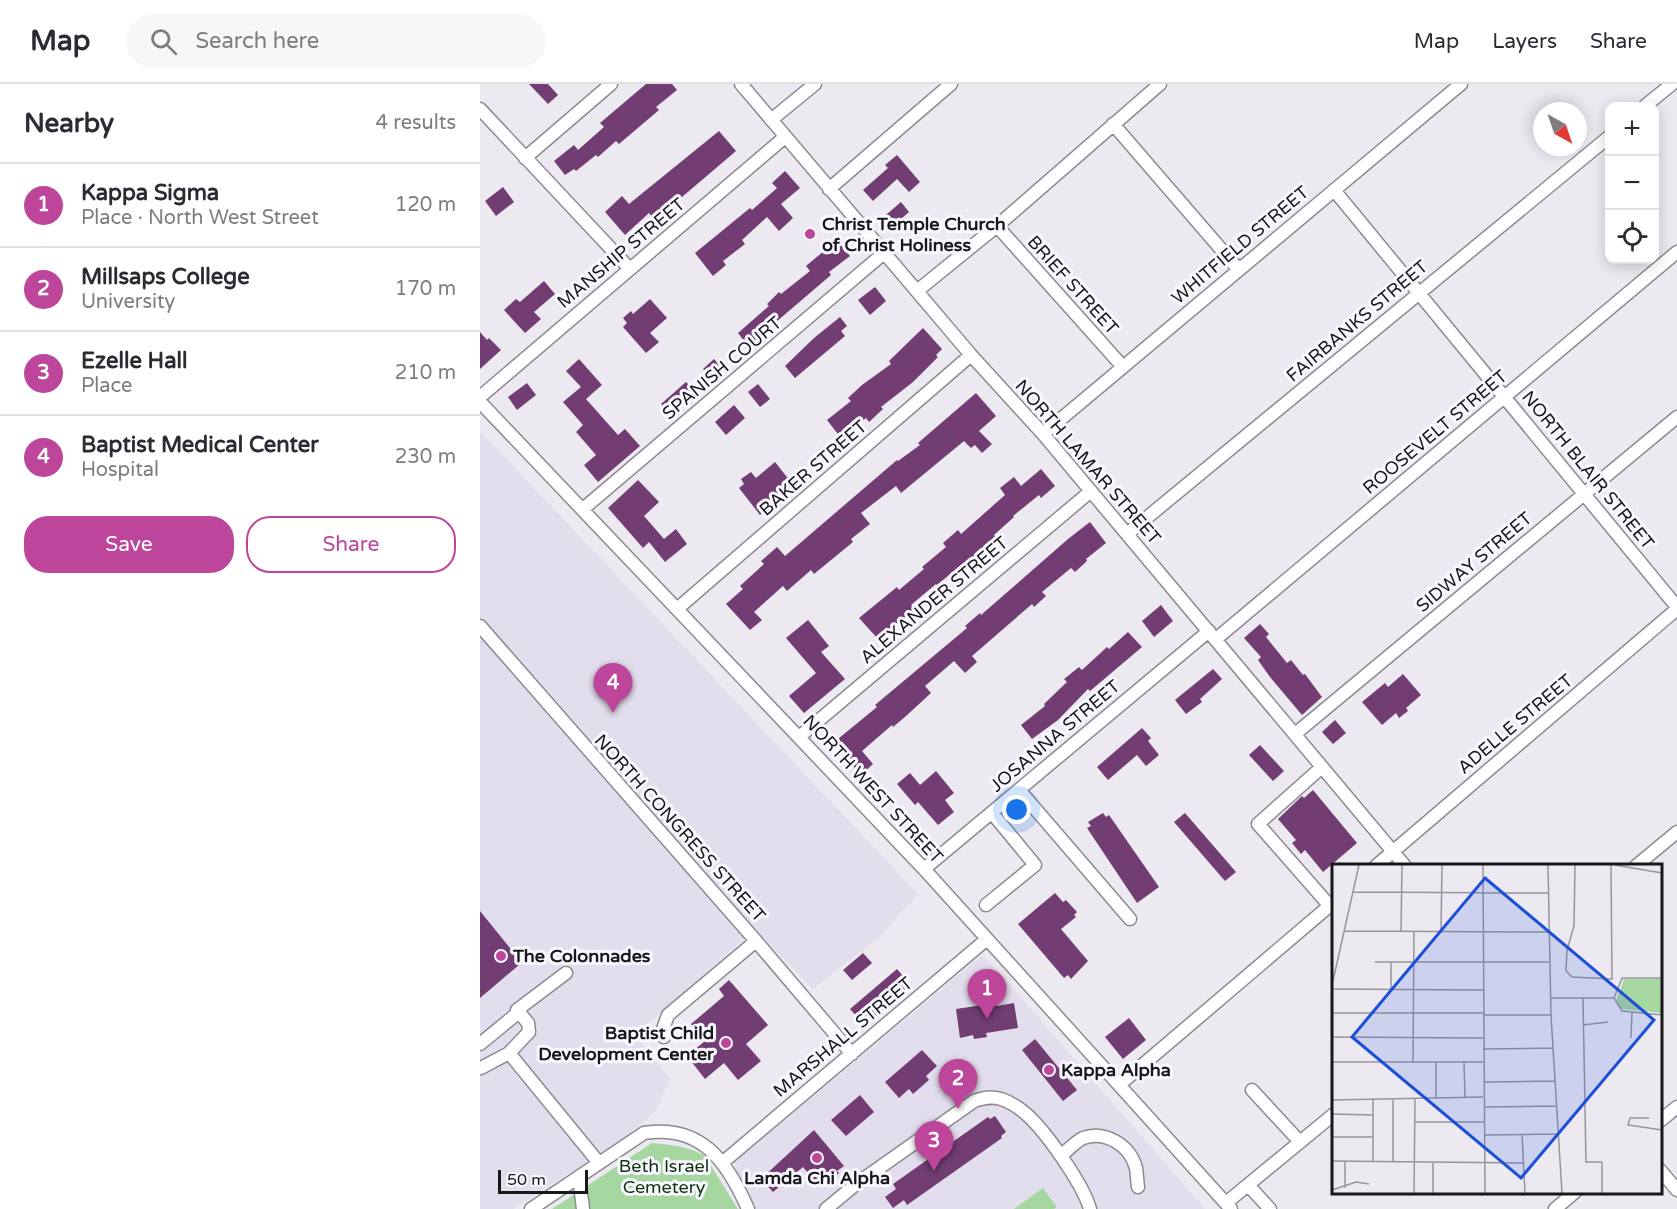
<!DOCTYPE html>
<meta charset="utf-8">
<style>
body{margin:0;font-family:"Varela Round",sans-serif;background:#f7f7f7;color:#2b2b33}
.controls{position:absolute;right:18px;top:18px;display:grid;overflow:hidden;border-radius:12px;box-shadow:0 3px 15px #0003}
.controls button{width:54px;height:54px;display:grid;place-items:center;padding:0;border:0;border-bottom:2px solid #e1e1e2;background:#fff;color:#2b2b33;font:30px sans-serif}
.compass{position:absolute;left:1053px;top:18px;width:54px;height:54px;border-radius:50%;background:#fff;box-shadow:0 3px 15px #0003;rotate:140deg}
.scale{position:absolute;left:18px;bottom:15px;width:90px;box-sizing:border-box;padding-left:6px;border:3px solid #181719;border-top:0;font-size:16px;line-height:21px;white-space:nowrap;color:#181719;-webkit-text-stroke:4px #f9f7ff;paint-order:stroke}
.you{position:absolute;left:537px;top:726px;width:21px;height:21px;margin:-15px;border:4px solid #fff;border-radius:50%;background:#1a73e8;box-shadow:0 0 0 9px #1a73e833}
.badge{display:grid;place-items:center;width:39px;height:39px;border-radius:50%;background:#be469a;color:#fff;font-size:20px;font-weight:700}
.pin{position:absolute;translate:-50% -50px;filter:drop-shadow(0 2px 3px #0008)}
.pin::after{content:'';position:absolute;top:32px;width:21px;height:18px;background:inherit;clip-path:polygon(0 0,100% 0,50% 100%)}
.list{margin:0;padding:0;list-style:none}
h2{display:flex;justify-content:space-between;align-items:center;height:78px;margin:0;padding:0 24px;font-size:26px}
h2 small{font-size:20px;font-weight:400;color:#7c7c81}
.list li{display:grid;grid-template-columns:39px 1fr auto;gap:18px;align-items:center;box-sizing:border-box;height:84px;padding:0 24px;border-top:2px solid #e1e1e2}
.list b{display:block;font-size:22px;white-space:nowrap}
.list p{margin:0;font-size:20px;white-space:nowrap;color:#7c7c81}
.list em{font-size:20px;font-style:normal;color:#7c7c81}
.actions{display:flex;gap:12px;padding:18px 24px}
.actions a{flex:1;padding:14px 0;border:2px solid #be469a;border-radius:24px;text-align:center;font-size:21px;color:#be469a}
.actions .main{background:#be469a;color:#fff}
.icon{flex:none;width:33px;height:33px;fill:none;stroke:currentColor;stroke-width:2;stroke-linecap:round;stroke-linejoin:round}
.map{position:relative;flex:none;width:1197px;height:1125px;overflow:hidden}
header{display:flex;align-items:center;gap:36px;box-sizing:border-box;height:84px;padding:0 30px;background:#fff;border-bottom:2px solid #e1e1e2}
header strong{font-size:28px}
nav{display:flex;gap:33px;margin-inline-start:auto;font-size:21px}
.search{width:420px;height:54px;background:#f7f7f7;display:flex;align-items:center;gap:15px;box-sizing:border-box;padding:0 21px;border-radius:33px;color:#7c7c81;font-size:22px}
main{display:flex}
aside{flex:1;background:#fff}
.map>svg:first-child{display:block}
</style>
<header>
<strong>Map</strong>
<div class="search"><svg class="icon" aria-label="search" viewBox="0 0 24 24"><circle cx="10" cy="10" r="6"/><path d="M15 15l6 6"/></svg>Search here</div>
<nav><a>Map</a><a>Layers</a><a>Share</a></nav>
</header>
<main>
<aside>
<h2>Nearby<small>4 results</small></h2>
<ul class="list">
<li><span class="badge">1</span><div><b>Kappa Sigma</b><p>Place · North West Street</p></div><em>120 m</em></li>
<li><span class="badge">2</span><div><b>Millsaps College</b><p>University</p></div><em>170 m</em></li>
<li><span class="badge">3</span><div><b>Ezelle Hall</b><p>Place</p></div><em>210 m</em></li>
<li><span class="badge">4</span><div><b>Baptist Medical Center</b><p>Hospital</p></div><em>230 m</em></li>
</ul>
<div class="actions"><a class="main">Save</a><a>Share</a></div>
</aside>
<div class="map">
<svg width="1197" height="1125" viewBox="0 0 1197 1125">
<rect width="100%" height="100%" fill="#ece9f1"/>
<path fill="#e3deed" d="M 0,347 L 438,810 L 398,854 L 333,905 L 275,845 L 155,951 L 190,995 L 176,1027 L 145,1053 L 33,1125 L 0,1125 Z
M 501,872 L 510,878 L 725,1125 L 273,1125 L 256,1089 L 255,1078 Z"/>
<path fill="#a7d7a1" d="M 172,1059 C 191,1061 208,1062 225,1072 L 258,1125 L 72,1125 Z
M 563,1104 L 577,1123 L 574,1125 L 534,1125 Z"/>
<path fill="#713d73" d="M 49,0 L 68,0 L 78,11 L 68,20 Z
M 166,0 L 192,0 L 197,6 L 176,23 L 179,26 L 139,60 L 136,57 L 118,73 L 116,71 L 96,87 L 94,85 L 85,91 L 74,77 L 94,61 L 98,66 L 124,43 L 120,39 Z
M 239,47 L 256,67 L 175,136 L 169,129 L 145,151 L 125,128 L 142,112 L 149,120 Z
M 417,71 L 440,98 L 429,108 L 417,95 L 393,117 L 383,106 L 408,84 L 405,81 Z
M 305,87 L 320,104 L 301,120 L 313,134 L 299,147 L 287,133 L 262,156 L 265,160 L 243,177 L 246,181 L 233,192 L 215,169 L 270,124 L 272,126 L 297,104 L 292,99 Z
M 23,103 L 34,118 L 16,132 L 5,117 Z
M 421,118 L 429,128 L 408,146 L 400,136 Z
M 357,156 L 370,172 L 349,188 L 351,191 L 268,262 L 258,249 L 289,222 L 287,220 L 299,208 L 301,210 L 330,187 L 326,182 Z
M 64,197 L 75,210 L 54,228 L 61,235 L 45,249 L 24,226 L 36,215 L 40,218 Z
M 395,203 L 406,217 L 390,231 L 378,216 Z
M 170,215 L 187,234 L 170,249 L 179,258 L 166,269 L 143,243 L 147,239 L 143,234 L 151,227 L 153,230 Z
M 360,233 L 367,242 L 361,247 L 365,252 L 315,294 L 305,282 L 334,254 Z
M 443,244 L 462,265 L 456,271 L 458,273 L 433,298 L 401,323 L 403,325 L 389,338 L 386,334 L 361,354 L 347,336 L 371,317 L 368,314 L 382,301 L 411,280 L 409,277 Z
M 0,248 L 7,256 L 9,254 L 21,266 L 0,285 Z
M 99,275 L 122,301 L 106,315 L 138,351 L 145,345 L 160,362 L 118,398 L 104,381 L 116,371 L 96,348 L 103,341 L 83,318 L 101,303 L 86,287 Z
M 234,275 L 243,285 L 232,295 L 223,285 Z
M 206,298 L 215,307 L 190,330 L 181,320 Z
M 47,299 L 56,311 L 37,326 L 28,313 Z
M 278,300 L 290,315 L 280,323 L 268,308 Z
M 496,309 L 516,332 L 499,347 L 512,360 L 502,369 L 495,361 L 491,364 L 484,357 L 421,409 L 416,402 L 381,429 L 390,440 L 371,455 L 373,458 L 334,490 L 331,486 L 307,507 L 303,502 L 274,528 L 282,536 L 270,546 L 246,520 L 263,505 L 260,502 L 284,480 L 281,477 L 297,463 L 305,472 L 417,376 L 418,377 L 440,361 L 438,359 Z
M 254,321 L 265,334 L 246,351 L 235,338 Z
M 295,378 L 314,402 L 280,431 L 259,404 L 264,400 L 261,395 L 271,388 L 276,394 Z
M 561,385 L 575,402 L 561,414 L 559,411 L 533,432 L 534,433 L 514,451 L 517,455 L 483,484 L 481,481 L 457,501 L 456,500 L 431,521 L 435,525 L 398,555 L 379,534 L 417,503 L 419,506 L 444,485 L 442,483 L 466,463 L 463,459 L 478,446 L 481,450 L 525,411 L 520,404 L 534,393 L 541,402 Z
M 158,396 L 179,418 L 164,432 L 184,455 L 196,445 L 207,460 L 185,478 L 169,458 L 163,464 L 128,424 Z
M 610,438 L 626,459 L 606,475 L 607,477 L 595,488 L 591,484 L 562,508 L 566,512 L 554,523 L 552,520 L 492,572 L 497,578 L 485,589 L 474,577 L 445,602 L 451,609 L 426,632 L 413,643 L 412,641 L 382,667 L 393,680 L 381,691 L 353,659 L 397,623 L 395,621 L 487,544 L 485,542 L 500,529 L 501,531 L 588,455 Z
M 681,521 L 693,537 L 674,553 L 662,537 Z
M 328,536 L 349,562 L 341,568 L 365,595 L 324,629 L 309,612 L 336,589 L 306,554 Z
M 780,540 L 789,550 L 786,553 L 807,579 L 811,576 L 823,591 L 825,590 L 842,613 L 822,631 L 790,593 L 778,576 L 781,573 L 764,554 Z
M 648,548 L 662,563 L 610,607 L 608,605 L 578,636 L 552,655 L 541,641 L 565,622 L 564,620 L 587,598 L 584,595 L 599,583 L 602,586 L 627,563 L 629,565 Z
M 733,585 L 742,595 L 720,615 L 722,618 L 706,630 L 695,616 Z
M 923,590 L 941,611 L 926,624 L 928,627 L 919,634 L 916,629 L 902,641 L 882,618 L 905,599 L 908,603 Z
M 855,636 L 866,649 L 853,660 L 842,648 Z
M 662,644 L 671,654 L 668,657 L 679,671 L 666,682 L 657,671 L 628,696 L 617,683 Z
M 780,661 L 804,687 L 793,697 L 769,671 Z
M 456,687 L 474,709 L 465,716 L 474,728 L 458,741 L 438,718 L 435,721 L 417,700 L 430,689 L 440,701 Z
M 833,706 L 877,759 L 843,788 L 825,766 L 821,770 L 812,759 L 816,756 L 798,735 L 822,712 L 824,714 Z
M 623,729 L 626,733 L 629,731 L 679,803 L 657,819 L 607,744 L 611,742 L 608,738 Z
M 705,729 L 756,788 L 745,797 L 694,738 Z
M 575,809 L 583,818 L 586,816 L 597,828 L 594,831 L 596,833 L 581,845 L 608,877 L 591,895 L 588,891 L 584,894 L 538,840 Z
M 0,827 L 34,869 L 40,869 L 46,875 L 0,914 Z
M 383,869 L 392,879 L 372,896 L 363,886 Z
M 417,885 L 431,901 L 385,942 L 370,925 Z
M 249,896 L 288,941 L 266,960 L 281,977 L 258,996 L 244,979 L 225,995 L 207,972 L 225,957 L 211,940 L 244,912 L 239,905 Z
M 516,919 L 517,922 L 534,919 L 538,944 L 506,949 L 507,953 L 494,955 L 493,951 L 480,954 L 476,925 Z
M 649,934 L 666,956 L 643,975 L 625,953 Z
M 555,955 L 597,1006 L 583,1017 L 542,966 Z
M 442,966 L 457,982 L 446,992 L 449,996 L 433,1010 L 429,1005 L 419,1014 L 405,998 Z
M 380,1011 L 394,1028 L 366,1052 L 351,1036 Z
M 515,1032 L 526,1048 L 521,1052 L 522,1054 L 427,1121 L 424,1116 L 413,1124 L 405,1113 L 416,1105 L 413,1100 L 508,1033 L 510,1035 Z
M 334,1046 L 364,1082 L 357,1087 L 359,1089 L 347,1099 L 345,1097 L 339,1102 L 323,1083 L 293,1108 L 281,1095 Z"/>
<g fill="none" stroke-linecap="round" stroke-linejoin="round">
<defs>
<path id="minor" d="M 261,0 L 491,271 L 563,350 L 925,782
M 1165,22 L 1192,0
M 0,25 L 150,185
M 291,36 L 335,0
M 633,40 L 759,186
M 45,74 L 131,0
M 349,105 L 471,0
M 854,106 L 1197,523
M 517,142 L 643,283
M 437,207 L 517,142 L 680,0
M 0,313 L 305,53
M 0,318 L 444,785 L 751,1125
M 563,350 L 981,0
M 103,425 L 404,169
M 647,450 L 1130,52
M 197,525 L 491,271
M 0,542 L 276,857 L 372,970
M 736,555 L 1197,168
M 815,650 L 1197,333
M 319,653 L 611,407
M 842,683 L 778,740 L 849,821
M 539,706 L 650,835
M 896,782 L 1197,525
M 1156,782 L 1197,748
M 444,785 L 729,547
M 506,821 L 555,781 L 512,729
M 184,953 L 183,945 L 188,931 L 276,857
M 0,960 L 39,928
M 29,969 L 119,1079
M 1,984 L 29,969 L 49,948 L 48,939 L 37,926 L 86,889
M 639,1001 L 854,818
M 772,1006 L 820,1058
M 1180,1037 L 1197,1023
M 581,1072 C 588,1066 595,1058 603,1054 C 625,1046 650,1061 656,1084 C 657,1090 657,1096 658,1103
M 242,1079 L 507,855
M 1180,1086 L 1197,1106
M 99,1093 L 103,1125
M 768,1101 L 790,1125
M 746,1119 L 854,1030
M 51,1125 L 164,1049 C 221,1040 247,1077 268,1125
M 346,1125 L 375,1101 L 494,1017 C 503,1014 511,1012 521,1015 C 530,1018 538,1023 545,1029 C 565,1046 603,1100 610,1125
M 1075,1125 L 1095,1108"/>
</defs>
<use href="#minor" stroke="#8c8991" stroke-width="15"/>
<use href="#minor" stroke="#fff" stroke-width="12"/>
</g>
<g fill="#be469a" stroke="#f9f7ff" stroke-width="2">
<circle cx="330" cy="150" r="6"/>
<circle cx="21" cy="872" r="6"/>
<circle cx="246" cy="959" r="6"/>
<circle cx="569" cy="986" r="6"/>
<circle cx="337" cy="1074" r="6"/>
</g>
<g text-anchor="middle" stroke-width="6" stroke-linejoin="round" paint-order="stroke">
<g font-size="18" font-weight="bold" fill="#181719" stroke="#f9f7ff" text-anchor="start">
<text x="342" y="146">Christ Temple Church<tspan x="342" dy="21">of Christ Holiness</tspan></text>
<text x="33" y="878">The Colonnades</text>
<text x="234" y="955" text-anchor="end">Baptist Child<tspan x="234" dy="21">Development Center</tspan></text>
<text x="581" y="992">Kappa Alpha</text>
<text x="337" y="1100" text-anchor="middle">Lamda Chi Alpha</text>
</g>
<g font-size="18" fill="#181719" stroke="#f9f7ff">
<text transform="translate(760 161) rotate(-40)" y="6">WHITFIELD STREET</text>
<text transform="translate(141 169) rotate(-40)" y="6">MANSHIP STREET</text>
<text transform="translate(593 201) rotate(48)" y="6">BRIEF STREET</text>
<text transform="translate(877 237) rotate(-40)" y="6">FAIRBANKS STREET</text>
<text transform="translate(242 284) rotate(-40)" y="6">SPANISH COURT</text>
<text transform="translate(955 348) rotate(-40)" y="6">ROOSEVELT STREET</text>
<text transform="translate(608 378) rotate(49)" y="6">NORTH LAMAR STREET</text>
<text transform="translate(333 384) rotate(-41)" y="6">BAKER STREET</text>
<text transform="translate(1108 386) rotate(51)" y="6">NORTH BLAIR STREET</text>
<text transform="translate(994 478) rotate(-40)" y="6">SIDWAY STREET</text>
<text transform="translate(454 516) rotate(-40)" y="6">ALEXANDER STREET</text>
<text transform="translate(1035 640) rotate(-40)" y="6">ADELLE STREET</text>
<text transform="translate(575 652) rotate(-40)" y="6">JOSANNA STREET</text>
<text transform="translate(393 705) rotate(47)" y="6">NORTH WEST STREET</text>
<text transform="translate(200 744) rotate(48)" y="6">NORTH CONGRESS STREET</text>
<text transform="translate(363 953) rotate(-40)" y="6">MARSHALL STREET</text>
</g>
<g font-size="18" fill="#0d340a" stroke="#f9f7ff">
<text x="184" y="1088">Beth Israel<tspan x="184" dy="21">Cemetery</tspan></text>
</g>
</g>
<g transform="translate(852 780)">
<rect width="330" height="330" fill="#ece9f1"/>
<path d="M 292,115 L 330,115 L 329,149 L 290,145 L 284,137 Z" fill="#a7d7a1"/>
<path fill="none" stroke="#97959b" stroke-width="1.5" d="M 151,1 L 153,329M 216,1 L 219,151 L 230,329M 243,1 L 242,62 L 235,86 L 234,107 L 240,113 L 280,115 L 279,1M 283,1 L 330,9M 21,28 L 216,29M 12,67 L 216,68M 69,67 L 70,1M 109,67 L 110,1M 43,98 L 217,98M 330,114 L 290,114 L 282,134 L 290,147 L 330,151M 0,121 L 27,1M 0,125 L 151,126M 59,126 L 59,98M 218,134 L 282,134M 251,134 L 254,298 L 270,298M 0,149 L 151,149M 151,151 L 219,151M 251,161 L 276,158M 0,173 L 151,174M 299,174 L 300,148M 151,185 L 221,184M 0,198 L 151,198M 81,198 L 82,67M 104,198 L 104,234M 132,199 L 133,233M 152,218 L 223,217M 61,235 L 61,298M 0,236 L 151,233M 41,236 L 41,298M 152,243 L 225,242M 0,250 L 41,251M 317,254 L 298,254 L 296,261 L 330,266M 83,258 L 152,258M 190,270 L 193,329M 152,271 L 226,270M 0,273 L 41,273M 0,297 L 191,299M 13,297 L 13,324M 270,298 L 270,329M 0,326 L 24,318 L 37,320M 82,329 L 83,234M 101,329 L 101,299"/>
<path fill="#1d4ed8" fill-opacity="0.15" stroke="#1d4ed8" stroke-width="3" d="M 153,14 L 322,156 L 189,314 L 20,173 Z"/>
<rect width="330" height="330" fill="none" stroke="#181719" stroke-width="3"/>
</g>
</svg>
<div class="controls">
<button>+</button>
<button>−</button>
<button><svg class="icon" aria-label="locate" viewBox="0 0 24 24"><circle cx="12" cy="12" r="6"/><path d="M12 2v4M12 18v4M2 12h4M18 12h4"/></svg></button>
</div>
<svg class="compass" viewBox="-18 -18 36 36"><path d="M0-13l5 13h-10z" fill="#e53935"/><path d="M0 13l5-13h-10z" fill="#7c7c81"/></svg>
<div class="scale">50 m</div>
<div class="you"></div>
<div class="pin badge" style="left:507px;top:935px">1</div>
<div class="pin badge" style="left:478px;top:1025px">2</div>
<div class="pin badge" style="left:454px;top:1087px">3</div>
<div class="pin badge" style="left:133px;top:629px">4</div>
</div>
</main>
